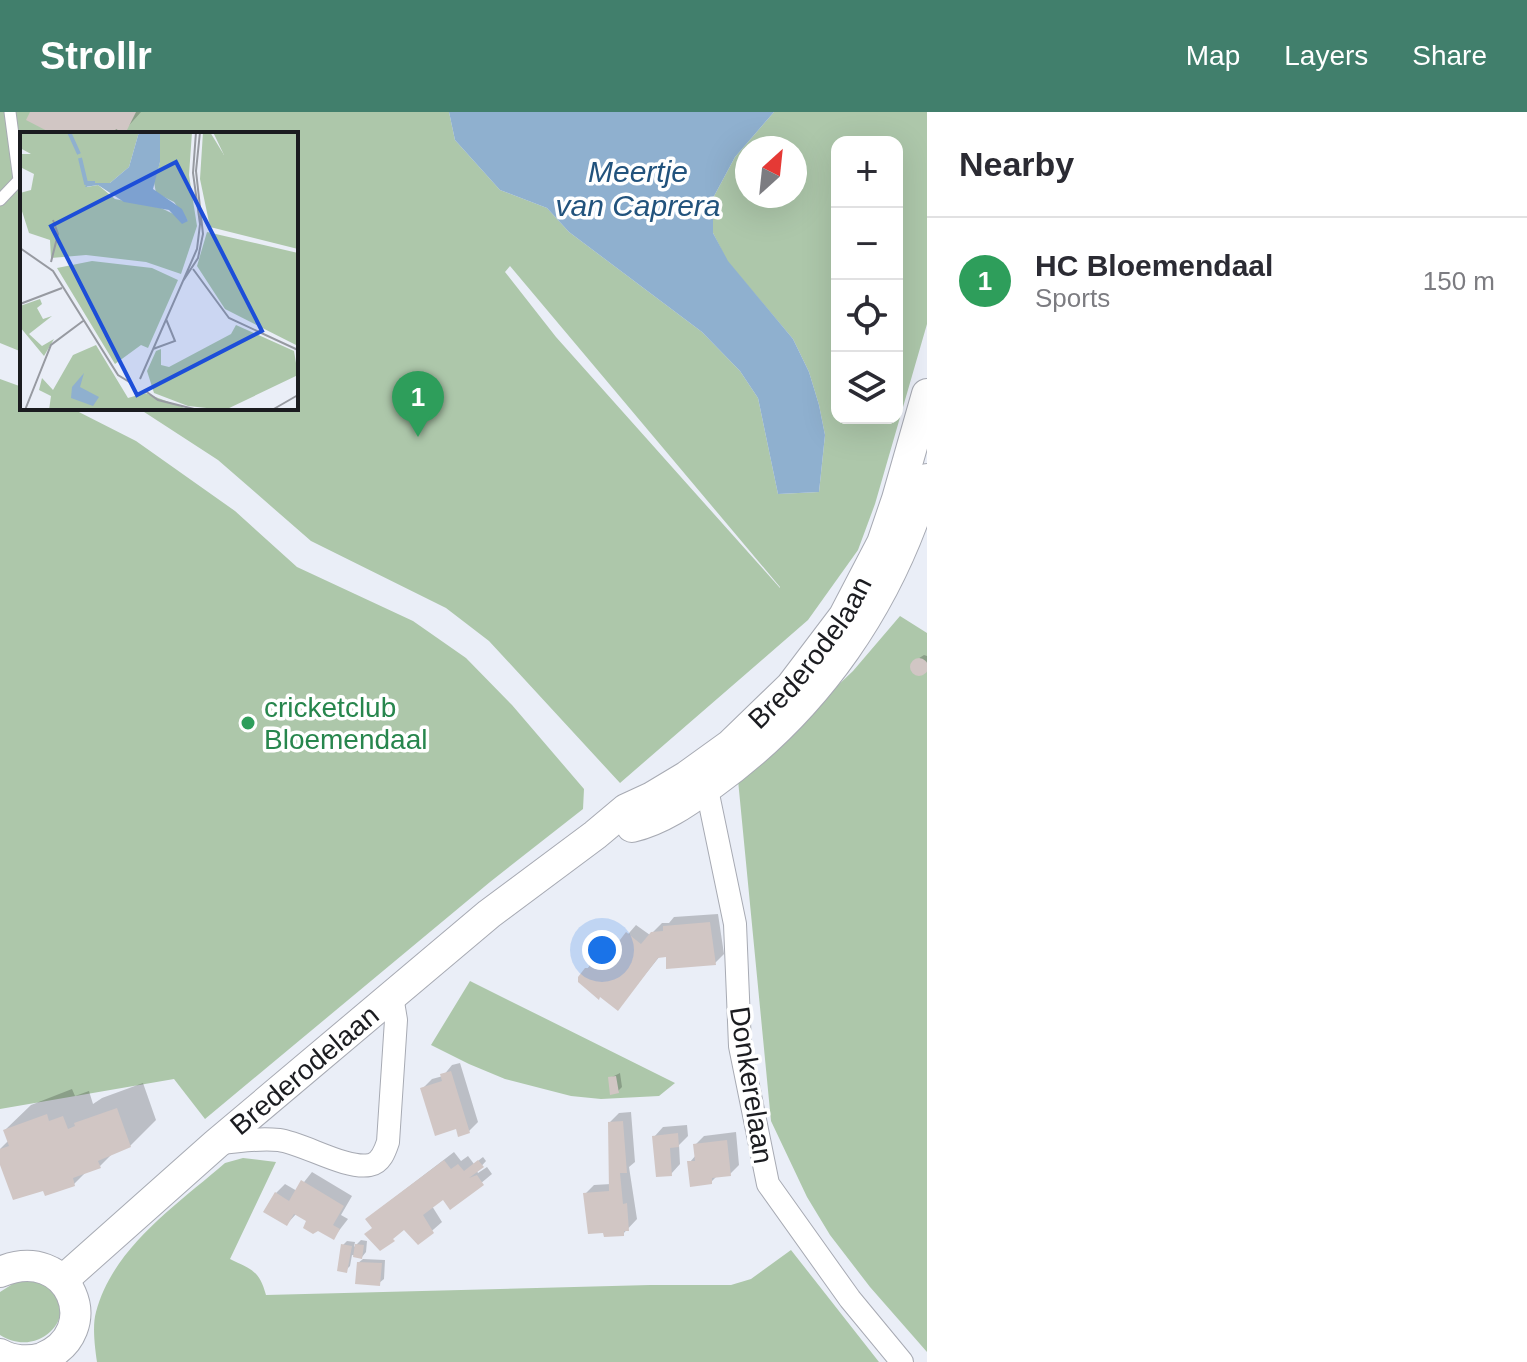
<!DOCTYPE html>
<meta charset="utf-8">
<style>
body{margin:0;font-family:Arial,sans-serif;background:#f7f7f7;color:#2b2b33}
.controls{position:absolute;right:24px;top:24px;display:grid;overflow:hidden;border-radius:16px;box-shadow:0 8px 32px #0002}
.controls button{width:72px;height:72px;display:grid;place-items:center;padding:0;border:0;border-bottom:2px solid #e1e1e2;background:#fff;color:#2b2b33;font:40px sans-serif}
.compass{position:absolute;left:735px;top:24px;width:72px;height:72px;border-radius:50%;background:#fff;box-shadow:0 8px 32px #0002;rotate:27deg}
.you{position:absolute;left:602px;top:838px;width:28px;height:28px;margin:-20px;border:6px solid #fff;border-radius:50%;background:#1a73e8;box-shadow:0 0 0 12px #1a73e833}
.badge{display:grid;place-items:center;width:52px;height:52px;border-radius:50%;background:#417f6c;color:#fff;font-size:26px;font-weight:700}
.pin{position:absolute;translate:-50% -66px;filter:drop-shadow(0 2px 4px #0008)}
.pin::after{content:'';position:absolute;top:42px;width:28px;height:24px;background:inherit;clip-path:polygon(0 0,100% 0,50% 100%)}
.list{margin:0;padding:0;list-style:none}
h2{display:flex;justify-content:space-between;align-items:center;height:104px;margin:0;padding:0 32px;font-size:34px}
h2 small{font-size:26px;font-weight:400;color:#7c7c81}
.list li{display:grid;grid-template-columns:52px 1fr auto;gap:24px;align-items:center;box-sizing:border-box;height:128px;padding:0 32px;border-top:2px solid #e1e1e2}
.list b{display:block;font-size:30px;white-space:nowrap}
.list p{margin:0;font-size:26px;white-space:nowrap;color:#7c7c81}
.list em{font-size:26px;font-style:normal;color:#7c7c81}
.icon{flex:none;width:44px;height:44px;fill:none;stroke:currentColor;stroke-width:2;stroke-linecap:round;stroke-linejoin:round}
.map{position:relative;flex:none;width:927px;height:1250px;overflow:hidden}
header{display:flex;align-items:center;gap:48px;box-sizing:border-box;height:112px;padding:0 40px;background:#417f6c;color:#fff}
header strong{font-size:38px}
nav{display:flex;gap:44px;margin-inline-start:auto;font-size:28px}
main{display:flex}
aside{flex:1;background:#fff}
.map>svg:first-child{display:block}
</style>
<header>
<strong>Strollr</strong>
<nav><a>Map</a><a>Layers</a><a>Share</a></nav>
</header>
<main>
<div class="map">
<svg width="927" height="1250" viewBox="0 0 927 1250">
<rect width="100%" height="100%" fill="#eaeef7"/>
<path fill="#adc7aa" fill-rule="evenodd" d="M 0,0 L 449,0 L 455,28 L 500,78 L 547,96 L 569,120 L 702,220 L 740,259 L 758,286 L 778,382 L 819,380 L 825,323 L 819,293 L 809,260 L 793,227 L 727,149 L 713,121 L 713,86 L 735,45 L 774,0 L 927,0 L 927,212 L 875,392 L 858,438 L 808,508 L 620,671 L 489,529 L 446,496 L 311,429 L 218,348 L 138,296 L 296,296 L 296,22 L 22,22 L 22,240 L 0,231 ZM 837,30 L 897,30 L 897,306 L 837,306 ZM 747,36 L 795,36 L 795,84 L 747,84 ZM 510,154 L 780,475 L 780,476 L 556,225 L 505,160 Z
M 0,267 L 22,275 L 22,296 L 71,296 L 136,329 L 235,399 L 297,455 L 413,509 L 466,546 L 512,593 L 584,677 L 583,697 L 490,770 L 205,1007 L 174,967 L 0,997 Z
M 900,504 L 927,521 L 927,1240 L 870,1175 L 830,1123 L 807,1085 L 771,1009 L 738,668 L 853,559 Z
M 470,869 L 675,971 L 659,984 L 601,987 L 571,984 L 505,967 L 469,952 L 431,933 Z
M 243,1046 L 276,1050 L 230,1147 C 252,1158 259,1158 266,1183 L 650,1173 L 731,1173 L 751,1167 L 791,1138 L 879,1250 L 97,1250 C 95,1236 92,1214 96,1200 C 113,1135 178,1092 225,1051 Z
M 19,1168 C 26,1169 38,1168 44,1172 C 86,1195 42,1250 0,1223 L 0,1180 Z"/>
<path fill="#8fb0cf" d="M 449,0 L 774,0 L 735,45 L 713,86 L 713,121 L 728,149 L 793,227 L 809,260 L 819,293 L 825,323 L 819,380 L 778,382 L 758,286 L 740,259 L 702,220 L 569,120 L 547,96 L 500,78 L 455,28 Z"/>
<path fill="#0003" d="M 32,0 L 141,0 L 124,19 L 120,17 L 118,22 L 58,22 Z
M 924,543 L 927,544 L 927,558 L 919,563 L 914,561 L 911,556 L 913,550 Z
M 718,802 L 724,842 L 715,851 L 668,843 L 660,844 L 618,896 L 587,857 L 608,833 L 616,836 L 636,813 L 650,823 L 662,811 L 669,811 L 674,805 Z
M 460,951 L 478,1010 L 469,1019 L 457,1015 L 423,976 L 432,967 L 443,964 L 452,953 Z
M 620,961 L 622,975 L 618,979 L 610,966 Z
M 143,971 L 156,1008 L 130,1034 L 113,1041 L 99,1055 L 87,1059 L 74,1072 L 44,1077 L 0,1047 L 0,1037 L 9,1028 L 5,1018 L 31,993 L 72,977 L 75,984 L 89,979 L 93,992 L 102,986 Z
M 631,1000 L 635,1050 L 629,1055 L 637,1107 L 623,1122 L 585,1082 L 594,1073 L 611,1072 L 610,1010 L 619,1001 Z
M 687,1013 L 688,1024 L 679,1033 L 680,1052 L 671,1062 L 654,1025 L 663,1015 Z
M 736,1020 L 739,1053 L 730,1062 L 718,1063 L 711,1070 L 690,1050 L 696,1043 L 695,1033 L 704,1024 Z
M 454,1040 L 461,1049 L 468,1044 L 474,1052 L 483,1045 L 486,1049 L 477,1059 L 478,1061 L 487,1055 L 492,1062 L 451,1096 L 443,1085 L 432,1094 L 442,1110 L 418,1131 L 405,1116 L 380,1136 L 374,1115 L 377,1099 Z
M 312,1060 L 352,1084 L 341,1103 L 348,1107 L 334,1125 L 297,1101 L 287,1112 L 276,1081 L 285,1072 L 297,1079 Z
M 361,1128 L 367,1129 L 366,1140 L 362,1145 L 352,1143 L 350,1154 L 346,1158 L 343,1133 L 347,1129 L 355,1130 L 354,1135 Z
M 363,1147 L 385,1148 L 384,1167 L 379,1171 L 358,1151 Z"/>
<path fill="#d1c6c4" d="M 30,0 L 136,0 L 125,22 L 116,17 L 113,22 L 53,22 L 26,8 Z
M910 555a9 9 0 1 1 18 0a9 9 0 1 1-18 0Z
M 710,810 L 716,853 L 666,857 L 666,845 L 658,846 L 618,899 L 600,885 L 599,888 L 578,870 L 578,865 L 585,856 L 589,856 L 590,849 L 597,841 L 607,845 L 626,820 L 641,832 L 651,820 L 663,819 L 663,814 Z
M 451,959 L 470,1021 L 458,1025 L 456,1017 L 435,1024 L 420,976 L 442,969 L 440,962 Z
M 616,964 L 619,981 L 610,983 L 608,965 Z
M 117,996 L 131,1035 L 98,1049 L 101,1056 L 73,1066 L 75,1074 L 45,1084 L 43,1079 L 13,1088 L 0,1053 L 0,1037 L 9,1034 L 3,1018 L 47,1002 L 49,1009 L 63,1004 L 68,1017 L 75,1014 L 74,1011 Z
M 623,1009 L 627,1061 L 620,1061 L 623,1092 L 627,1091 L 629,1119 L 624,1119 L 624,1124 L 604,1125 L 603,1121 L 588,1122 L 583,1081 L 609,1079 L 608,1010 Z
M 678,1021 L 679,1035 L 670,1036 L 672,1064 L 656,1065 L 652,1024 Z
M 727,1028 L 731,1064 L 712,1066 L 712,1072 L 690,1075 L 687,1049 L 695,1049 L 693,1032 Z
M 444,1048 L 451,1057 L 458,1052 L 464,1059 L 478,1048 L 484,1055 L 469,1066 L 477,1063 L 484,1073 L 450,1098 L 443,1088 L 423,1103 L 434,1121 L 418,1133 L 404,1118 L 393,1127 L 395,1129 L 380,1139 L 364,1122 L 372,1116 L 365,1107 Z
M 301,1068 L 344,1094 L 333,1113 L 340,1117 L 334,1128 L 318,1119 L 313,1122 L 303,1116 L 306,1109 L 294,1102 L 287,1114 L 263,1100 L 275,1080 L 289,1089 Z
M 341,1132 L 352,1134 L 347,1161 L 337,1159 Z
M 355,1132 L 364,1133 L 362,1147 L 353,1145 Z
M 357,1150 L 382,1151 L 380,1174 L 355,1172 Z"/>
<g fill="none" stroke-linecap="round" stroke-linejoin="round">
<defs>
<path id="lane" d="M 0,88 L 19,68 L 10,0"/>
<path id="street" d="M 701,663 L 709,687 L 735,812 L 740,934 L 768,1072 L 850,1187 L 902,1250
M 217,1032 C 237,1029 258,1026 279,1028 C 303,1031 346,1058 370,1053 C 381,1051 385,1039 388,1030 L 396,908 L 392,884"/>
<g id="secondary">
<path d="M 632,715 C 662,708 688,689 712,672 C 818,596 890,491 927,367"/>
<path d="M 0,1160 C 70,1130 106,1220 42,1246 C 29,1250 12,1249 0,1242"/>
<path id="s1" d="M 63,1168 L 216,1032 L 489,802 L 595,723 L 626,697 L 652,685 L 687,664 L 730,633 L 791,574 L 844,504 L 882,431 L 897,387 L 927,282"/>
</g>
</defs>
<use href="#lane" stroke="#a7aab3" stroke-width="13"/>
<use href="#street" stroke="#a7aab3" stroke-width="24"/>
<use href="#secondary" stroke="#a7aab3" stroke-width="32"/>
<use href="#lane" stroke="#fff" stroke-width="11"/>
<use href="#street" stroke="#fff" stroke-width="22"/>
<use href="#secondary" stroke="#fff" stroke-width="30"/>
</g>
<circle fill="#2e9e5b" stroke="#fff" stroke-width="3" cx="248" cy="611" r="8"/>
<g text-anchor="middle" stroke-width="7" stroke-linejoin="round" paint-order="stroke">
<g font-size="28" fill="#1b1c20" stroke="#fff">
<text dy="10" stroke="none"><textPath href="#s1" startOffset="980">Brederodelaan</textPath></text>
<text dy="10" stroke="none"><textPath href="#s1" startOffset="320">Brederodelaan</textPath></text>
<text transform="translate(752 973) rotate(81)" y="10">Donkerelaan</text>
</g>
<g font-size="28" fill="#27864d" stroke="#fff" text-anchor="start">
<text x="264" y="605">cricketclub<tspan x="264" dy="32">Bloemendaal</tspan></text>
</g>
<g font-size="30" font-style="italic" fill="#22537d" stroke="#fff">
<text x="638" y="70">Meertje<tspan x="638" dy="34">van Caprera</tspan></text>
</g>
</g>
<g transform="translate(20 20)">
<rect width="278" height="278" fill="#eaeef7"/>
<path d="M 0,0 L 119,0 L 109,35 L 90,51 L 67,51 L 67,55 L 78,53 L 95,67 L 141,76 L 168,89 L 154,70 L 136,61 L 134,50 L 140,30 L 140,0 L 172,0 L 169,43 L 177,94 L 161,142 L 126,130 L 66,123 L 31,126 L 30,108 L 9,101 L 0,73 L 0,61 L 11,58 L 14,42 L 0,35 L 0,22 L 11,22 L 0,16 ZM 183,0 L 190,0 L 204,23 L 193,0 L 278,0 L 278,117 L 190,95 L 180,47 ZM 187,100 L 278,121 L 278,214 L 205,177 L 177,134 ZM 72,129 L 132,136 L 158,148 L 128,216 L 121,213 L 95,232 L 37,136 ZM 20,167 L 22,172 L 17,176 L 23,187 L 32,184 L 9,202 L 22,214 L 34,207 L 24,224 L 0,195 L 0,174 ZM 216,193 L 274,219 L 278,243 L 205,278 L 168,274 L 134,261 L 127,239 L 136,219 L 141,217 L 141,233 L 149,235 L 211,202 ZM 76,213 L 108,266 L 125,261 L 170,278 L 29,278 L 31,264 L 19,258 L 22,246 L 33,258 L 53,223 Z" fill="#adc7aa"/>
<path d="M 119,0 L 140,0 L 140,30 L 133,57 L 162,77 L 168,89 L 162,92 L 149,78 L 104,70 L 78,53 L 65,55 L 67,51 L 90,51 L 109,35 ZM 64,241 L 60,255 L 79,265 L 73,274 L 51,266 L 52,255 Z" fill="#8fb0cf"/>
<path fill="none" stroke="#8fb0cf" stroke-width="4" d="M 49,0 L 59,22M 60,26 L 66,51 L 75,51"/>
<path fill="none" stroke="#979aa1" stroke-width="2" d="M 0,116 L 33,139 L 98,243 L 111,251M 31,130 L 38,102 L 33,88M 173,137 L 209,186 L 278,218M 163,149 L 178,126 L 183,102 L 176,39 L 180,0M 0,172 L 42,156M 133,217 L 155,209 L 146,187M 120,247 L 177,117 L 180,92 L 173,41 L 176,0M 124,258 L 138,268 L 178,278M 5,278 L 31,213 L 63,189M 252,278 L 278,263"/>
<path fill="#1d4ed8" fill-opacity="0.15" stroke="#1d4ed8" stroke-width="4" d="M 156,30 L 242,199 L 117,263 L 31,94 Z"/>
<rect width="278" height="278" fill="none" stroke="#1b1c20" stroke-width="4"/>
</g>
</svg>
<div class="controls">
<button>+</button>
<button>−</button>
<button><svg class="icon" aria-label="locate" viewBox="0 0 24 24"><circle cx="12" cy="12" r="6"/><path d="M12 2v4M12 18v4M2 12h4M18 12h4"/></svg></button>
<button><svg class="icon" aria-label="layers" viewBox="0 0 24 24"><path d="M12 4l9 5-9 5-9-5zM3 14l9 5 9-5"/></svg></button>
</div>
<svg class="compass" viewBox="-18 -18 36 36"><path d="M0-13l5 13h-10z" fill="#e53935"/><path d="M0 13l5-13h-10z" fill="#7c7c81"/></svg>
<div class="you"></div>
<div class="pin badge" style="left:418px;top:325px;background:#2e9e5b">1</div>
</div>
<aside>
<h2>Nearby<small></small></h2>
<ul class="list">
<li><span class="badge" style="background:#2e9e5b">1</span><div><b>HC Bloemendaal</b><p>Sports</p></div><em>150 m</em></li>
</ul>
</aside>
</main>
